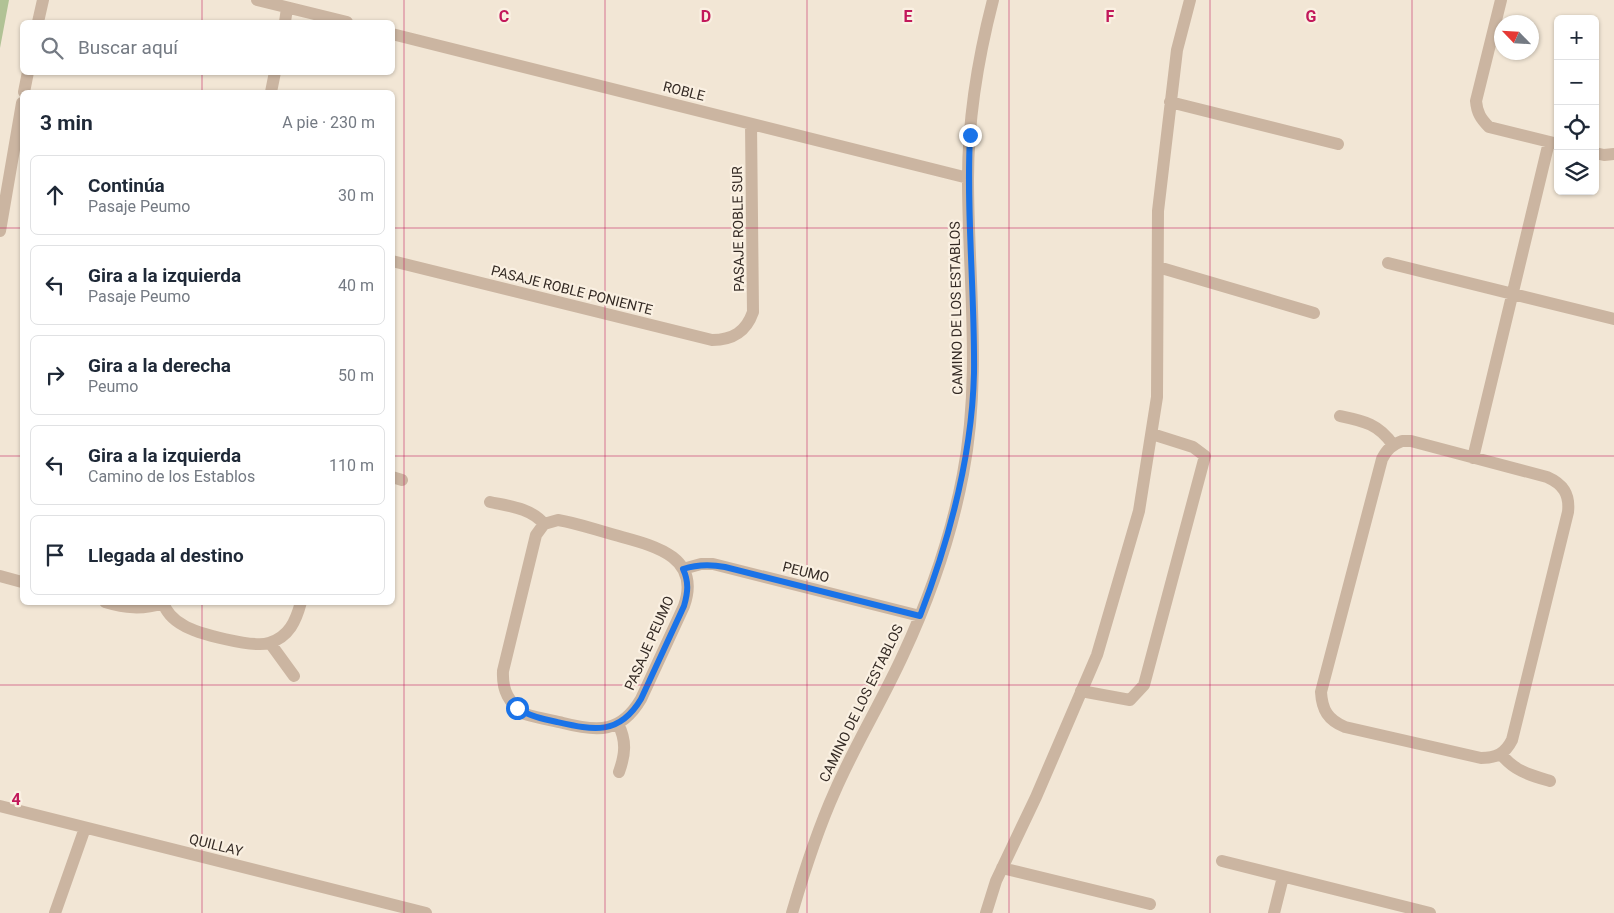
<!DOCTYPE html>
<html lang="es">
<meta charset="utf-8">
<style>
body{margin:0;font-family:Roboto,sans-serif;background:#f2f2f3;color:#1f2937}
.controls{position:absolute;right:15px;top:15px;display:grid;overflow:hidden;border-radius:8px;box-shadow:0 1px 4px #0004}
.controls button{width:45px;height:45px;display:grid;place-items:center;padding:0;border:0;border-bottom:1px solid #e0e1e3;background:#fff;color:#1f2937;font:25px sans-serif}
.compass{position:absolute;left:1494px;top:15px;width:45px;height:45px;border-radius:50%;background:#fff;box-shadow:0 1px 4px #0004;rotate:295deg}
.stop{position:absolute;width:15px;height:15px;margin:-11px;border:4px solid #1a73e8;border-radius:50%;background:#fff}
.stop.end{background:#1a73e8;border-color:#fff;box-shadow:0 1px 5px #0008}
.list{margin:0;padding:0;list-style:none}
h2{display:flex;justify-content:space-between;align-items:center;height:65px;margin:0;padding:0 20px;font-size:21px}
h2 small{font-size:16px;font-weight:400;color:#747a83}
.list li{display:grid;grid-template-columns:32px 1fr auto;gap:15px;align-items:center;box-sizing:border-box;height:80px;margin:0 10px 10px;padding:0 10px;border:1px solid #e0e1e3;border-radius:8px}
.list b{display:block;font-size:19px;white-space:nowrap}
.list p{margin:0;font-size:16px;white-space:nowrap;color:#747a83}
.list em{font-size:16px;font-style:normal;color:#747a83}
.icon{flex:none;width:28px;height:28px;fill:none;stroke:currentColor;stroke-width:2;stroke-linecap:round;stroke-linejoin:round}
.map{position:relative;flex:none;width:1614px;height:913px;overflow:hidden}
.search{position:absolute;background:#fff;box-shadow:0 1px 4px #0004;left:20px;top:20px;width:375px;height:55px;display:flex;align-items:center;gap:12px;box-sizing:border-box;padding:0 18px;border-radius:8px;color:#747a83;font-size:19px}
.panel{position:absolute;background:#fff;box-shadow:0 1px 4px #0004;left:20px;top:90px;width:375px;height:515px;border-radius:8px}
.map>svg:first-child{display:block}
</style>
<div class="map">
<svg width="1614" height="913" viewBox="0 0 1614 913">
<rect width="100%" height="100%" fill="#f2e6d5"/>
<path fill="#b1c295" d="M 0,0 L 9,0 L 0,48 Z"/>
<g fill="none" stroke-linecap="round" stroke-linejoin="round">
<path stroke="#cbb5a1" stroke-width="12" d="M 257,0 L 347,22
M 1501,0 L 1476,101 C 1477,113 1481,119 1489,127 L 1558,144
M 38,22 L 43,0
M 285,22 L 287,8
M 392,34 L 968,178
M 24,92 L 28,72
M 271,92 L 275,72
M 1170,102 L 1338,144
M 1595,153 L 1604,155 L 1614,154
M 0,231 L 22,103
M 392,261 L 712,340 C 733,340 746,332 753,312 L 751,124
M 1388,263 L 1614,319
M 1158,267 L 1314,313
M 1340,416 C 1364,421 1379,424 1393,445
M 1402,441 L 1411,441 L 1547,477 C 1563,484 1570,494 1568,512 L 1512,740 C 1505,754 1496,758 1481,758 L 1345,727 C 1328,720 1322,710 1321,692 L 1382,459 C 1387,449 1392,445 1402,441 Z
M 1473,458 L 1549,142
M 392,477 L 402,480
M 490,502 C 509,506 531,508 544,524
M 558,520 C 577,523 596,530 615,535 C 651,545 702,555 684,606 L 641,699 C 621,733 598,732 563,723 C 550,720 538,718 525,714 C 509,703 502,691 503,671 L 536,535 L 544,524 Z
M 683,569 L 701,564 L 713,564 L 920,616
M 0,576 L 22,582
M 105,602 C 125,608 142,610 163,603
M 163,602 C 166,612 174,620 183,625 C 197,634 254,648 269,643 C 289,637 296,621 301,602
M 270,643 L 294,676
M 1081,691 L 1130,700 L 1144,685 L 1205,456 L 1193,447 L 1152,434
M 618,724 C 627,741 625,755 619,772
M 1501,754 C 1514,771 1530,775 1550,781
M 0,806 L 426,913
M 1222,861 L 1430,913
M 1002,868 L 1150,904
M 55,913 L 85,828
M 792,913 C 804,872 817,831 835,791 C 855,745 882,701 903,655 C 930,597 951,537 963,474 C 982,376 968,278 968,179 C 968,119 978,58 993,0
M 986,913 L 996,881 L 1036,797 L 1097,655 L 1139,511 L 1157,397 L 1158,211 L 1177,50 L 1190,0
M 1274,913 L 1283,877"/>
</g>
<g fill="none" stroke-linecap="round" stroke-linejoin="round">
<path stroke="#1a73e8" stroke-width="6" d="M 517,708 C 529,716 543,719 557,722 C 593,730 619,736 641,699 L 684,606 C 688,592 689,582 683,569 C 698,564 710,564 725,567 L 920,616 C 950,538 972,457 974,373 C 975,294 966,215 970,135"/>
</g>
<path fill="none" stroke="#c2185b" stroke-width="1" stroke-opacity="0.55" d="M 202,0 L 202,22M 404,0 L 404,913M 605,0 L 605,913M 807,0 L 807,913M 1009,0 L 1009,913M 1210,0 L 1210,913M 1412,0 L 1412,913M 202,72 L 202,92M 0,228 L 22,228M 392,228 L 1614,228M 0,456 L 22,456M 392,456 L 1614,456M 202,602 L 202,913M 0,685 L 1614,685"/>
<g text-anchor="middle" stroke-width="4.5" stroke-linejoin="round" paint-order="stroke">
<g font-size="14" fill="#342a24" stroke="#faf0e2">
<text transform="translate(684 91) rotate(14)" y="5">ROBLE</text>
<text transform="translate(738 229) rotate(-91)" y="5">PASAJE ROBLE SUR</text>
<text transform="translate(572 290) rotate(14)" y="5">PASAJE ROBLE PONIENTE</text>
<text transform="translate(956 308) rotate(-91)" y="5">CAMINO DE LOS ESTABLOS</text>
<text transform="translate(806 572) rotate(14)" y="5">PEUMO</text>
<text transform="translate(649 643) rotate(-66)" y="5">PASAJE PEUMO</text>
<text transform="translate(861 703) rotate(-64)" y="5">CAMINO DE LOS ESTABLOS</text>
<text transform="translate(216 845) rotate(14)" y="5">QUILLAY</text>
</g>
</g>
<g font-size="16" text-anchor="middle" font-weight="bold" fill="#c2185b" stroke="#faf0e2" stroke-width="4.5" stroke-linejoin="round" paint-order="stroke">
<text x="504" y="22">C</text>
<text x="706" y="22">D</text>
<text x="908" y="22">E</text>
<text x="1110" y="22">F</text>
<text x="1311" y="22">G</text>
<text x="16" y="805">4</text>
</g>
</svg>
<div class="controls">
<button>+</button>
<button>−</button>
<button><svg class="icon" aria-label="locate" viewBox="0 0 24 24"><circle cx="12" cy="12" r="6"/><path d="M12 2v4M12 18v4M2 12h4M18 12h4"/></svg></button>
<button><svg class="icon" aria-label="layers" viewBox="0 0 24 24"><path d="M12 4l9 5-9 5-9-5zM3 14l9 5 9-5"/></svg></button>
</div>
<svg class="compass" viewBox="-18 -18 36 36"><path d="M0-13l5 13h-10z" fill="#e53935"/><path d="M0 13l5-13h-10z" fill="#747a83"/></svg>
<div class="stop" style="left:517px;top:708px"></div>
<div class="stop end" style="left:970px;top:135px"></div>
<div class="search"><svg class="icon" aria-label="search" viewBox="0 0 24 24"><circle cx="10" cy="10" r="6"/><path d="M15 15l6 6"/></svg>Buscar aquí</div>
<section class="panel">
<h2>3 min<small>A pie · 230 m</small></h2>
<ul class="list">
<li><svg class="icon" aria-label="ahead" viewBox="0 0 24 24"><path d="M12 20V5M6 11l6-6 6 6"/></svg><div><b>Continúa</b><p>Pasaje Peumo</p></div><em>30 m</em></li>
<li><svg class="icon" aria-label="left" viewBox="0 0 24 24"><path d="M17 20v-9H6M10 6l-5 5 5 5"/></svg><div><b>Gira a la izquierda</b><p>Pasaje Peumo</p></div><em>40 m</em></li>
<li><svg class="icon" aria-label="right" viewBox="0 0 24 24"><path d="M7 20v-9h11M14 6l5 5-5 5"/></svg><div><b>Gira a la derecha</b><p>Peumo</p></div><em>50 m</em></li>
<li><svg class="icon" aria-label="left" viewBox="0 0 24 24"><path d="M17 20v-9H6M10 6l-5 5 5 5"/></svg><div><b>Gira a la izquierda</b><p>Camino de los Establos</p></div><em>110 m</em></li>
<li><svg class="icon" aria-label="arrive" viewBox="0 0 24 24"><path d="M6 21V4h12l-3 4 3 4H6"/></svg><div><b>Llegada al destino</b></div></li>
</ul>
</section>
</div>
